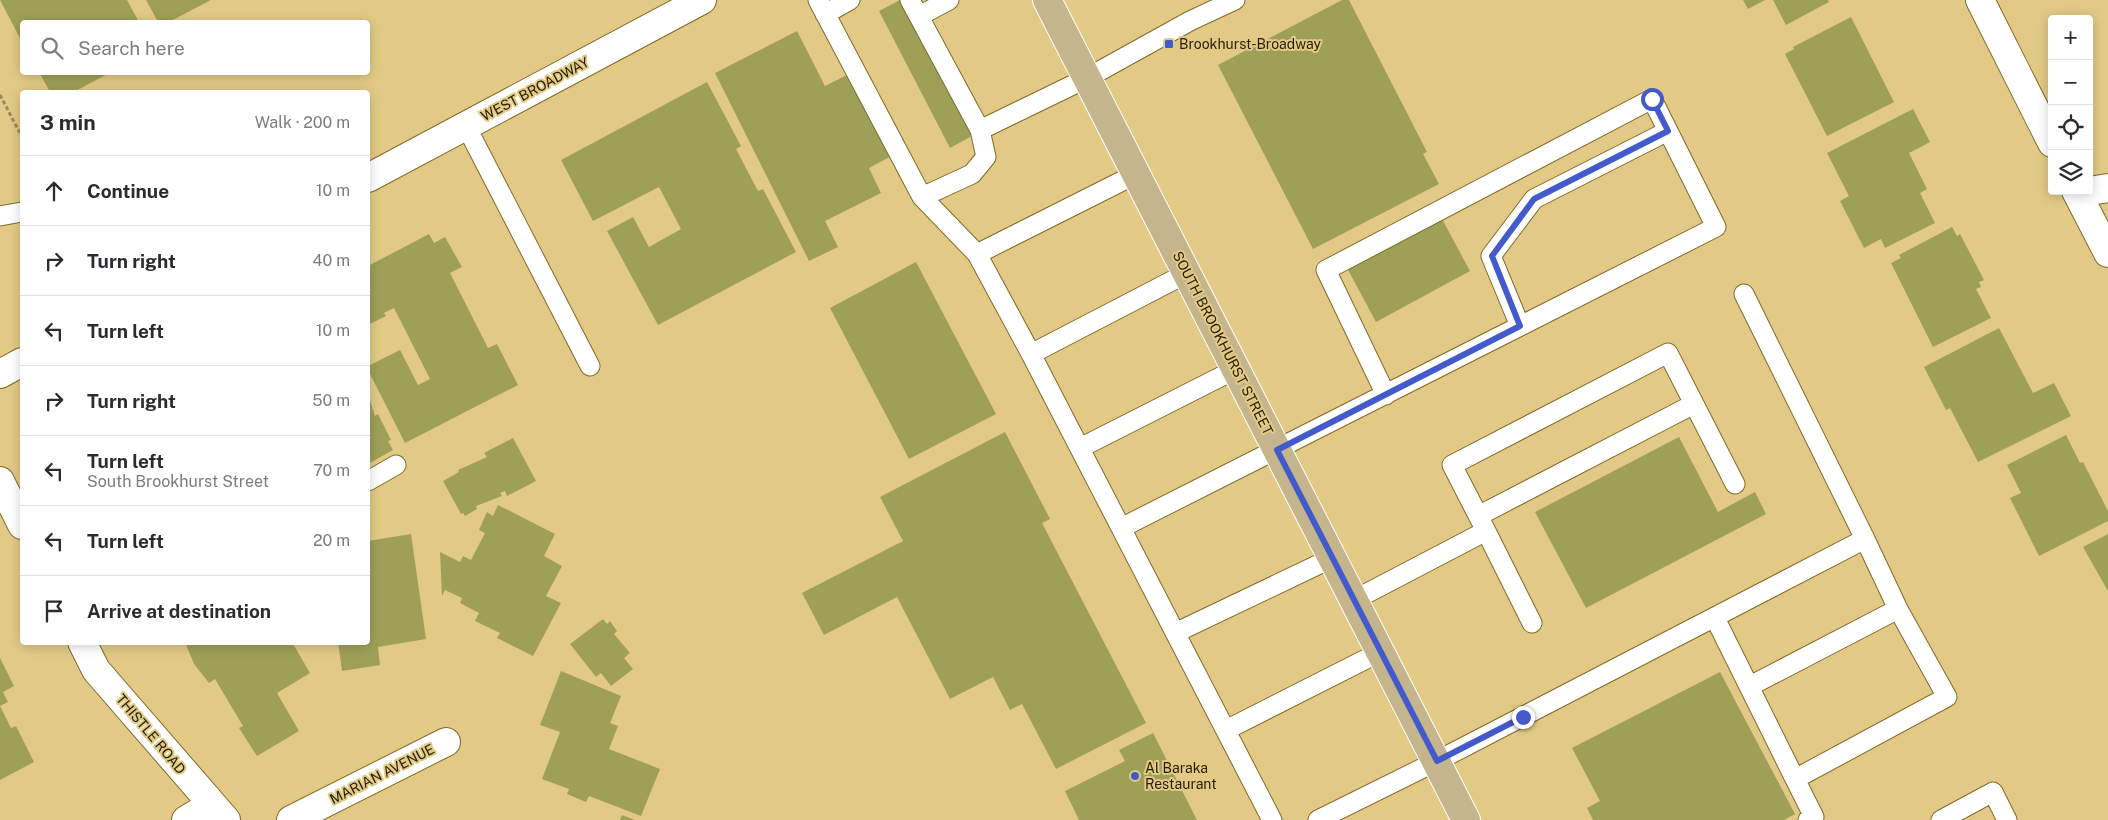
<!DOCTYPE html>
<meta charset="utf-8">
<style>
body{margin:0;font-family:"Public Sans",sans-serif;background:#f7f7f7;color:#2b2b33}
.controls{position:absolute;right:15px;top:15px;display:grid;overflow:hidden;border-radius:5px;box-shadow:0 2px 12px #0003}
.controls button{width:45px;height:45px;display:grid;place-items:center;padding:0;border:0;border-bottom:1px solid #e1e1e2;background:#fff;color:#2b2b33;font:25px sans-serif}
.stop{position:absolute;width:15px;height:15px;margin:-11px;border:4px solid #435acd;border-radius:50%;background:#fff}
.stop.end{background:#435acd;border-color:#fff;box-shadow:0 1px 5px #0008}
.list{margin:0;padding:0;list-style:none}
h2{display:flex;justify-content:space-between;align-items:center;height:65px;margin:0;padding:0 20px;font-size:21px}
h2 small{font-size:16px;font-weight:400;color:#7c7c81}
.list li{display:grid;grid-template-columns:32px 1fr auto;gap:15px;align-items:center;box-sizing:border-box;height:70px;padding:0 20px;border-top:1px solid #e1e1e2}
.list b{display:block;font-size:19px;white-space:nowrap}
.list p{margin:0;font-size:16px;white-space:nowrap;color:#7c7c81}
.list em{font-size:16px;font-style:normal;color:#7c7c81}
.icon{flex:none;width:28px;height:28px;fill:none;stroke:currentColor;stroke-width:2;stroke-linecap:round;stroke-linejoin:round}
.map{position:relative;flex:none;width:2108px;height:820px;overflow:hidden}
.search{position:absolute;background:#fff;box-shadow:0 2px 12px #0003;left:20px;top:20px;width:350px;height:55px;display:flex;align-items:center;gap:12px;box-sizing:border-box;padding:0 18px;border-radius:5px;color:#7c7c81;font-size:19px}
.panel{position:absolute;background:#fff;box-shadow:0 2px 12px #0003;left:20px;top:90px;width:350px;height:555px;border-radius:5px}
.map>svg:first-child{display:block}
</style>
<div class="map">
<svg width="2108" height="820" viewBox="0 0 2108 820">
<rect width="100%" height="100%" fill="#e2ca86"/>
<path fill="#9ea057" d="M 0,0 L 127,0 L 139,22 L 22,22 L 22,42 Z
M 146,0 L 211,0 L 169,22 L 158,22 Z
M 900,0 L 972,136 L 950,148 L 879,11 Z
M 1342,0 L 1349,0 L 1427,152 L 1423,154 L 1439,184 L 1313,249 L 1218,65 Z
M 1743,0 L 1765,0 L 1748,9 Z
M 1773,0 L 1828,0 L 1829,2 L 1786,25 Z
M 1851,17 L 1894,102 L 1827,136 L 1785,54 L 1794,49 L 1793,47 Z
M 797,31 L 825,86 L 853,72 L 895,154 L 869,168 L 881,193 L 825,221 L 838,247 L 809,261 L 715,73 Z
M 39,72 L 111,72 L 74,92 L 50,92 Z
M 707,82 L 741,146 L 736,149 L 758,191 L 763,189 L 796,252 L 658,325 L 607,231 L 633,217 L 649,247 L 681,229 L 659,187 L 593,221 L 561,160 Z
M 1913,109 L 1930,142 L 1909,153 L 1927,189 L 1920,193 L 1935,223 L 1885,248 L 1881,239 L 1864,248 L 1840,201 L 1849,196 L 1827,153 Z
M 1441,217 L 1470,271 L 1376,322 L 1347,268 Z
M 1952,227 L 1957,236 L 1960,234 L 1984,280 L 1979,282 L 1981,287 L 1976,289 L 1991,318 L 1933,347 L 1891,263 L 1901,258 L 1899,255 Z
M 429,234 L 434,243 L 445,237 L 462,267 L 450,273 L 488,348 L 497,344 L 518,385 L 405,443 L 368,370 L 368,366 L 400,350 L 418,385 L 430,379 L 394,308 L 384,313 L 386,316 L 368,325 L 368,266 Z
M 916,262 L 996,414 L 909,459 L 830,308 Z
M 1999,328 L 2033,393 L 2054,383 L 2071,416 L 1978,462 L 1950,408 L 1946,410 L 1924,367 Z
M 368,394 L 375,416 L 378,414 L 391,440 L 388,441 L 393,450 L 368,464 Z
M 1005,432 L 1050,519 L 1042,523 L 1146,723 L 1056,769 L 1022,704 L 1010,710 L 993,677 L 950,699 L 897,597 L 824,635 L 802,593 L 903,541 L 880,497 Z
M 2066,435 L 2080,463 L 2083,462 L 2108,511 L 2108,521 L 2039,556 L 2010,498 L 2021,493 L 2007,465 Z
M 1679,437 L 1718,512 L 1755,492 L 1766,514 L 1586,608 L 1535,512 Z
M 513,438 L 536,481 L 507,496 L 505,491 L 500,493 L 502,496 L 476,506 L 477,509 L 465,516 L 463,513 L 461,514 L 443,481 L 459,472 L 458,470 L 487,457 L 484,453 Z
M 498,505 L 555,534 L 544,556 L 562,566 L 546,596 L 561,603 L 533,656 L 497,638 L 500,633 L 475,621 L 479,613 L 460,603 L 462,598 L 445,590 L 442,596 L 440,552 L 460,562 L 463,556 L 471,560 L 485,533 L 479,530 L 487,512 L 493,516 Z
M 411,534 L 426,639 L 378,647 L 380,665 L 342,671 L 338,642 L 368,642 L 368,541 Z
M 2108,534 L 2108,591 L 2083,547 Z
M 603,619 L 607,624 L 610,621 L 617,631 L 614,634 L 630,653 L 624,658 L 633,669 L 611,686 L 601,673 L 596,677 L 570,644 Z
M 185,642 L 292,642 L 310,673 L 277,693 L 299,731 L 257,756 L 239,728 L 243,726 L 215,679 L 209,683 L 194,664 Z
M 0,658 L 14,686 L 3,692 L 8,702 L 0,706 L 11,728 L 16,726 L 34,762 L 0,780 Z
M 561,671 L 621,696 L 610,723 L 618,726 L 609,749 L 660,769 L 641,816 L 589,796 L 586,802 L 567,794 L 569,789 L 542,779 L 560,732 L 540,725 Z
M 1720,672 L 1795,814 L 1784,820 L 1593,820 L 1587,808 L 1600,801 L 1572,748 Z
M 1153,733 L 1197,820 L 1079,820 L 1065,791 L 1125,761 L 1119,750 Z
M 622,815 L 635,820 L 620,820 Z"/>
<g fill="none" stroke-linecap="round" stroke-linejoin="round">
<defs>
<path id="service" d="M 818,0 L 922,197 L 977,254 L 1031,354 L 1272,820
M 910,0 L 980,130 L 986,157 L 972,174 L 922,197
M 825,14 L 850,0
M 919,16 L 949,0
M 466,126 L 590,366
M 980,130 L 1087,78 L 1190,21 L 1235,0
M 0,216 L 22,212
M 977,254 L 1136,174
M 1520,326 L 1491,256 L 1534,199 L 1668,131
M 1031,354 L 1187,273
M 1080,448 L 1236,369
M 368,481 L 396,465
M 1478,516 L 1694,404
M 1121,528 L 1716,227 L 1652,99 L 1326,270 L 1386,395
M 1486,531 L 1532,623
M 1354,600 L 1486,531 L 1452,465 L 1668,353 L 1735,484
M 1715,618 L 1795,779 L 1947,697 L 1898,609 L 1865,539
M 1175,633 L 1332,558
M 1750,686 L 1898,609
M 1226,730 L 1380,652
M 1795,779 L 1814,817 L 1808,820
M 1318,820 L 1437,761 L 1865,539 L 1744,294
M 1941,820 L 1993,792 L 2007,820"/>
<path id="minor" d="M 1980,0 L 2052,143
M 2076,191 L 2108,253
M 2089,191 L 2108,188
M 0,481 L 22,525
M 82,642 L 96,670 L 226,820
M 186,820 L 211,805
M 291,820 L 446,742"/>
<path id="secondary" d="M 368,178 L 702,0
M 0,374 L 22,362"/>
<path id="primary" d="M 1047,0 L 1466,820"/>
</defs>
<use href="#service" stroke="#816a26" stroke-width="21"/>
<use href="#minor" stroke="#816a26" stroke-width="30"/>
<use href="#secondary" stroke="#816a26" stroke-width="30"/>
<use href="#primary" stroke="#fff" stroke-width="30"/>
<path stroke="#9c8955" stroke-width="3" stroke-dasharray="4 2.5" stroke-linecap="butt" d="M 0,95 L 22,137"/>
<use href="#service" stroke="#fff" stroke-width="19"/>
<use href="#minor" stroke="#fff" stroke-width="28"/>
<use href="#secondary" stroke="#fff" stroke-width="28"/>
<use href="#primary" stroke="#c4b58c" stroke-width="28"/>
</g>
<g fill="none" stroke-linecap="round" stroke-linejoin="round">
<path stroke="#435acd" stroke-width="6" d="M 1523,717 L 1437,761 L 1277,450 L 1520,326 L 1492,256 L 1534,199 L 1668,131 L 1652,99"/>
</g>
<g fill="#435acd" stroke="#e2ca86" stroke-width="2">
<rect x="1164" y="39" width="10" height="10" rx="2.5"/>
<circle cx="1135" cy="776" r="5"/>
</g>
<g text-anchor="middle" stroke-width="4" stroke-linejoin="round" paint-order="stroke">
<g font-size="14" fill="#261d02" stroke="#e2ca86" text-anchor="start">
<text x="1179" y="49">Brookhurst-Broadway</text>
<text x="1145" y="773">Al Baraka<tspan x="1145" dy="16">Restaurant</tspan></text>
</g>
<g font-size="14" fill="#261d02" stroke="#e2ca86">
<text transform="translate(535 89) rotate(-28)" y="5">WEST BROADWAY</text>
<text transform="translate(1223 343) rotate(63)" y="5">SOUTH BROOKHURST STREET</text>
<text transform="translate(151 734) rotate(50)" y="5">THISTLE ROAD</text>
<text transform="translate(382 774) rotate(-27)" y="5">MARIAN AVENUE</text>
</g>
</g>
</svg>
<div class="controls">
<button>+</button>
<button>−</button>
<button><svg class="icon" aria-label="locate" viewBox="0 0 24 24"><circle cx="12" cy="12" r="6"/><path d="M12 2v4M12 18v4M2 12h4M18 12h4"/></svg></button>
<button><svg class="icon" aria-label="layers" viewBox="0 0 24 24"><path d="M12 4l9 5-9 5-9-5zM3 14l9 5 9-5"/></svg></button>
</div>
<div class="stop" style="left:1652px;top:99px"></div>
<div class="stop end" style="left:1523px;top:717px"></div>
<div class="search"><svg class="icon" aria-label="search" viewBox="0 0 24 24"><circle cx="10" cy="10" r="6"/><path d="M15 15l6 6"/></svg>Search here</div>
<section class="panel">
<h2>3 min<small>Walk · 200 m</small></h2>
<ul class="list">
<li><svg class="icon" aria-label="ahead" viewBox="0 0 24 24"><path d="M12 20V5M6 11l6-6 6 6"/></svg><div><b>Continue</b></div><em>10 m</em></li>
<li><svg class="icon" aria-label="right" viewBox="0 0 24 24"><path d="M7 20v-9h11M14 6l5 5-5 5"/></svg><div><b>Turn right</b></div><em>40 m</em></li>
<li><svg class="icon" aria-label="left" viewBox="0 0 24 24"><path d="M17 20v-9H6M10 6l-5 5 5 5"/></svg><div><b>Turn left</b></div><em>10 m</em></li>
<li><svg class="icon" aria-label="right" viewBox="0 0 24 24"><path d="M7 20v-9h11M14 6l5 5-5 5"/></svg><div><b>Turn right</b></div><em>50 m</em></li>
<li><svg class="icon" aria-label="left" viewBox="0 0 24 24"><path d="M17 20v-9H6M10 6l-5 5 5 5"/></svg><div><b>Turn left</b><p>South Brookhurst Street</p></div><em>70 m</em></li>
<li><svg class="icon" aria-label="left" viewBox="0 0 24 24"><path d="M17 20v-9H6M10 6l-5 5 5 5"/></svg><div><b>Turn left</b></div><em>20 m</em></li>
<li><svg class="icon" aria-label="arrive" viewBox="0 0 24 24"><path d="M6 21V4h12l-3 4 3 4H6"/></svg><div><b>Arrive at destination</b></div></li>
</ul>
</section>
</div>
